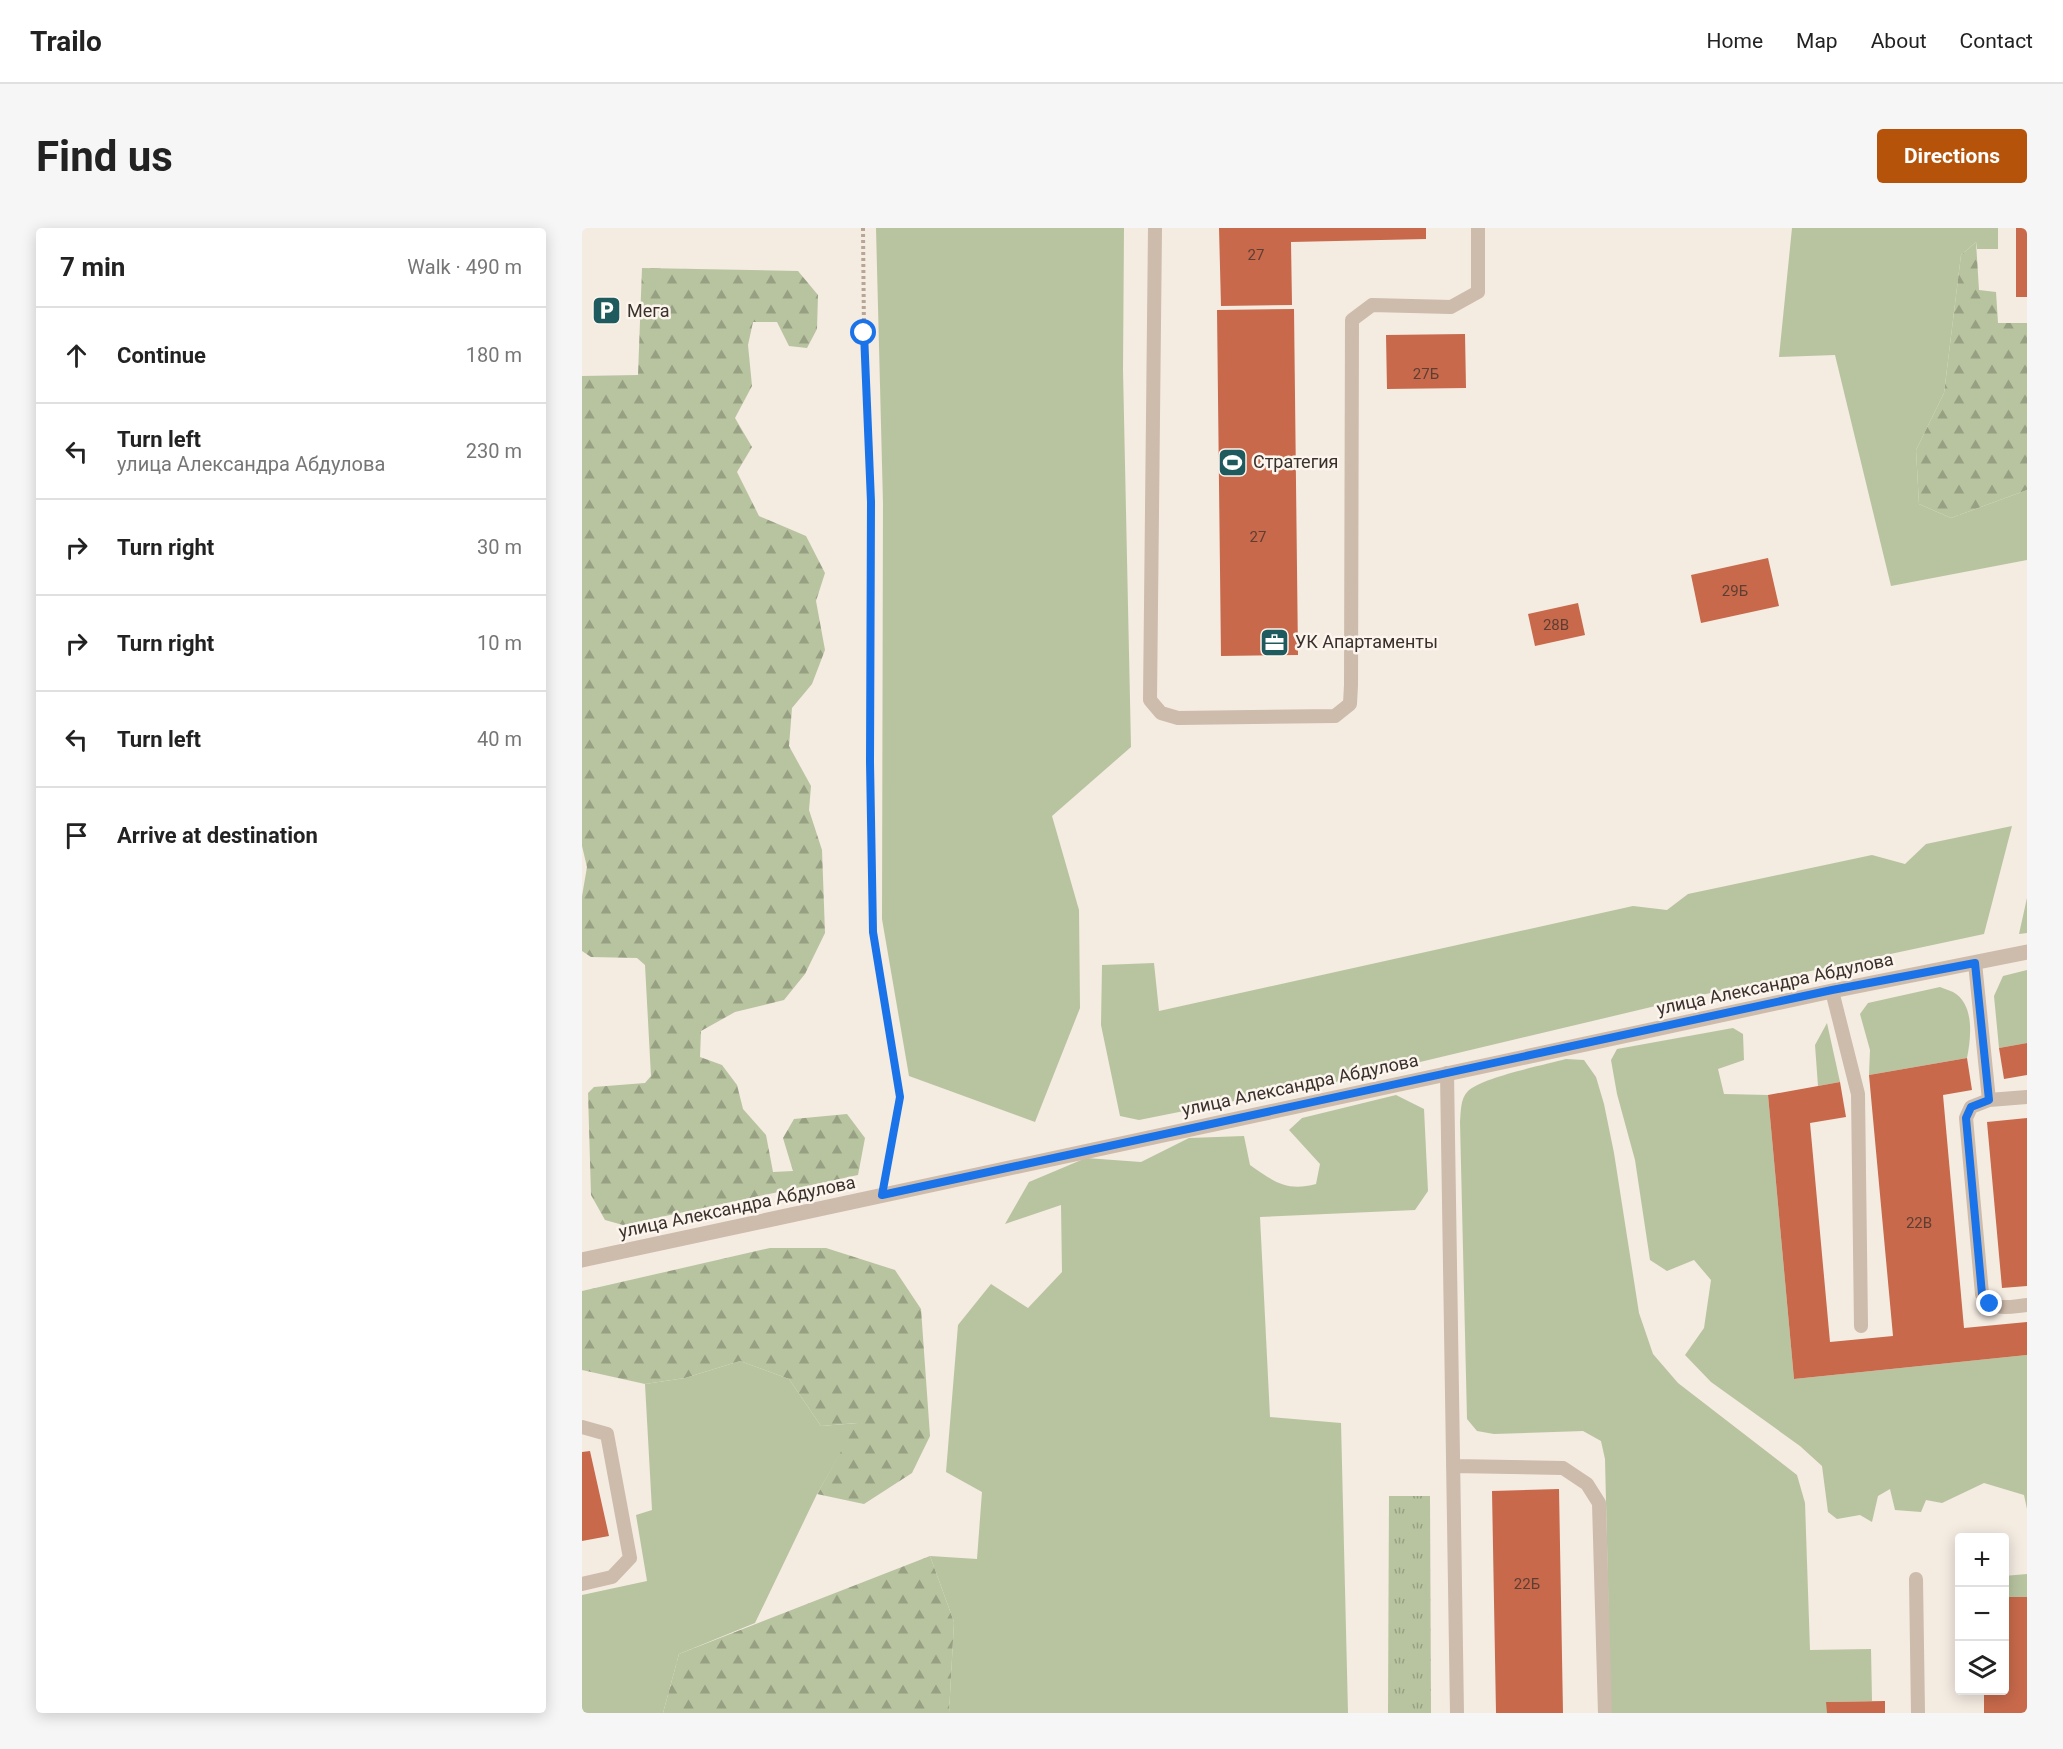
<!DOCTYPE html>
<meta charset="utf-8">
<style>
body{margin:0;font-family:Roboto,sans-serif;background:#f6f6f6;color:#222}
.controls{position:absolute;right:18px;bottom:18px;display:grid;overflow:hidden;border-radius:6px;box-shadow:0 3px 15px #0003}
.controls button{width:54px;height:54px;display:grid;place-items:center;padding:0;border:0;border-bottom:2px solid #e0e0e0;background:#fff;color:#222;font:30px sans-serif}
.stop{position:absolute;width:18px;height:18px;margin:-14px;border:4px solid #1a73e8;border-radius:50%;background:#fff}
.stop.end{background:#1a73e8;border-color:#fff;box-shadow:0 2px 6px #0008}
.list{margin:0;padding:0;list-style:none}
h2{display:flex;justify-content:space-between;align-items:center;height:78px;margin:0;padding:0 24px;font-size:26px}
h2 small{font-size:20px;font-weight:400;color:#767676}
.list li{display:grid;grid-template-columns:39px 1fr auto;gap:18px;align-items:center;box-sizing:border-box;height:96px;padding:0 24px;border-top:2px solid #e0e0e0}
.list b{display:block;font-size:22px;white-space:nowrap}
.list p{margin:0;font-size:20px;white-space:nowrap;color:#767676}
.list em{font-size:20px;font-style:normal;color:#767676}
.icon{flex:none;width:33px;height:33px;fill:none;stroke:currentColor;stroke-width:2;stroke-linecap:round;stroke-linejoin:round}
.map{position:relative;flex:none;width:1445px;height:1485px;overflow:hidden;border-radius:6px}
header{display:flex;align-items:center;gap:36px;box-sizing:border-box;height:84px;padding:0 30px;background:#fff;border-bottom:2px solid #e0e0e0}
header strong{font-size:28px}
nav{display:flex;gap:33px;margin-inline-start:auto;font-size:21px}
.intro{display:flex;align-items:center;justify-content:space-between;box-sizing:border-box;height:144px;padding:0 36px}
h1{margin:0;font-size:42px}
.button{padding:15px 27px;border-radius:6px;background:#b45309;color:#fff;font-size:21px;font-weight:700}
main{display:flex;gap:36px;padding:0 36px}
aside{flex:1;background:#fff;border-radius:6px;box-shadow:0 3px 15px #0003}
.map>svg:first-child{display:block}
</style>
<header>
<strong>Trailo</strong>
<nav><a>Home</a><a>Map</a><a>About</a><a>Contact</a></nav>
</header>
<div class="intro"><h1>Find us</h1><a class="button">Directions</a></div>
<main>
<aside>
<h2>7 min<small>Walk · 490 m</small></h2>
<ul class="list">
<li><svg class="icon" aria-label="ahead" viewBox="0 0 24 24"><path d="M12 20V5M6 11l6-6 6 6"/></svg><div><b>Continue</b></div><em>180 m</em></li>
<li><svg class="icon" aria-label="left" viewBox="0 0 24 24"><path d="M17 20v-9H6M10 6l-5 5 5 5"/></svg><div><b>Turn left</b><p>улица Александра Абдулова</p></div><em>230 m</em></li>
<li><svg class="icon" aria-label="right" viewBox="0 0 24 24"><path d="M7 20v-9h11M14 6l5 5-5 5"/></svg><div><b>Turn right</b></div><em>30 m</em></li>
<li><svg class="icon" aria-label="right" viewBox="0 0 24 24"><path d="M7 20v-9h11M14 6l5 5-5 5"/></svg><div><b>Turn right</b></div><em>10 m</em></li>
<li><svg class="icon" aria-label="left" viewBox="0 0 24 24"><path d="M17 20v-9H6M10 6l-5 5 5 5"/></svg><div><b>Turn left</b></div><em>40 m</em></li>
<li><svg class="icon" aria-label="arrive" viewBox="0 0 24 24"><path d="M6 21V4h12l-3 4 3 4H6"/></svg><div><b>Arrive at destination</b></div></li>
</ul>
</aside>
<div class="map">
<svg width="1445" height="1485" viewBox="0 0 1445 1485">
<defs>
<pattern id="forest-firs" width="22" height="20" patternUnits="userSpaceOnUse" patternTransform="scale(1.5)"><rect width="22" height="20" fill="#b8c4a0"/><path d="M5 1l3.5 6h-7zM16 11l3.5 6h-7z" fill="#97a083"/></pattern>
<pattern id="park-tufts" width="24" height="20" patternUnits="userSpaceOnUse" patternTransform="scale(1.5)"><rect width="24" height="20" fill="#b8c4a0"/><path d="M3 7l-1-3M5 7V3M7 7l1-3M15 17l-1-3M17 17v-4M19 17l1-3" fill="none" stroke="#97a083"/></pattern>
</defs>
<rect width="100%" height="100%" fill="#f4ebe1"/>
<path fill="#b8c4a0" d="M 294,0 L 542,0 L 541,142 L 549,519 L 470,588 L 497,682 L 498,780 L 453,894 L 327,848 L 300,691 L 301,275 Z
M 1210,0 L 1416,0 L 1416,21 L 1395,21 L 1394,14 L 1379,27 L 1362,165 L 1334,222 L 1337,276 L 1369,290 L 1445,262 L 1445,332 L 1309,358 L 1253,127 L 1197,129 Z
M 1430,598 L 1402,706 L 1145,761 L 733,859 L 667,870 L 557,892 L 538,888 L 519,797 L 520,737 L 572,735 L 577,783 L 1051,678 L 1085,682 L 1106,666 L 1290,627 L 1323,636 L 1344,616 Z
M 1445,670 L 1445,705 L 1437,706 Z
M 1445,742 L 1445,815 L 1417,820 L 1412,768 L 1421,748 Z
M 1358,759 C 1362,761 1367,762 1371,764 C 1393,776 1389,810 1385,830 L 1287,847 L 1288,822 L 1278,786 L 1286,775 Z
M 1245,795 L 1258,854 L 1236,858 L 1233,817 Z
M 1151,800 L 1161,806 L 1162,832 L 1136,841 L 1142,866 L 1186,867 L 1212,1151 L 1445,1127 L 1445,1281 L 1442,1267 L 1402,1255 L 1360,1275 L 1344,1272 L 1339,1284 L 1313,1282 L 1308,1261 L 1296,1268 L 1290,1294 L 1278,1287 L 1255,1291 L 1246,1284 L 1240,1238 L 1218,1218 L 1129,1154 L 1103,1127 L 1122,1100 L 1129,1052 L 1112,1032 L 1085,1043 L 1068,1032 L 1053,932 L 1035,866 L 1029,832 L 1035,821 Z
M 984,831 L 1002,832 L 1014,849 L 1022,876 L 1032,925 L 1057,1085 L 1071,1126 L 1096,1155 L 1215,1247 L 1223,1275 L 1228,1422 L 1289,1421 L 1290,1473 L 1245,1474 L 1245,1485 L 1029,1485 L 1023,1231 L 1019,1213 L 1001,1203 L 912,1206 L 895,1203 L 885,1191 L 878,894 C 879,884 878,871 886,863 C 901,849 962,837 984,831 Z
M 814,867 L 842,881 L 846,963 L 833,982 L 678,989 L 688,1189 L 759,1195 L 766,1485 L 367,1485 L 372,1394 L 348,1328 L 395,1331 L 400,1264 L 364,1244 L 376,1097 L 409,1056 L 446,1080 L 480,1044 L 479,977 L 423,996 L 447,954 L 504,930 L 559,934 L 607,910 L 662,908 L 668,937 C 691,953 704,964 734,956 L 738,936 L 707,902 L 720,890 Z
M 158,1133 L 207,1151 L 239,1198 L 276,1195 L 235,1266 L 173,1395 L 97,1426 L 81,1485 L 0,1485 L 0,1367 L 65,1353 L 54,1287 L 70,1282 L 63,1156 L 103,1150 Z
M 1445,1346 L 1445,1369 L 1423,1369 L 1422,1348 Z"/>
<path fill="url(#forest-firs)" d="M 1394,14 L 1397,62 L 1414,64 L 1416,95 L 1445,95 L 1445,262 L 1369,290 L 1337,276 L 1334,222 L 1362,165 L 1379,27 Z
M 60,40 L 216,43 L 236,67 L 235,101 L 225,120 L 207,118 L 195,94 L 171,94 L 166,117 L 170,158 L 153,190 L 170,219 L 155,244 L 177,288 L 224,308 L 243,345 L 234,373 L 243,422 L 230,456 L 210,480 L 207,518 L 229,558 L 227,582 L 240,622 L 243,705 L 223,746 L 202,772 L 153,784 L 119,803 L 118,829 L 140,837 L 155,857 L 161,881 L 184,907 L 191,944 L 211,943 L 201,910 L 212,891 L 265,886 L 283,910 L 276,947 L 41,997 L 23,992 L 9,967 L 6,865 L 12,859 L 63,855 L 69,848 L 63,737 L 55,730 L 9,729 L 0,723 L 0,668 L 5,639 L 0,618 L 0,148 L 56,147 Z
M 188,1020 L 244,1020 L 313,1042 L 339,1081 L 348,1208 L 330,1245 L 282,1276 L 235,1266 L 275,1195 L 239,1198 L 207,1151 L 158,1133 L 103,1150 L 63,1156 L 0,1142 L 0,1063 Z
M 348,1328 L 372,1394 L 367,1485 L 81,1485 L 97,1426 Z"/>
<path fill="url(#park-tufts)" d="M 807,1268 L 848,1268 L 849,1485 L 806,1485 Z"/>
<path fill="#c8694b" d="M 637,0 L 844,0 L 844,11 L 709,14 L 710,77 L 639,78 Z
M 1434,0 L 1445,0 L 1445,69 L 1434,69 Z
M 712,81 L 716,427 L 639,428 L 635,82 Z
M 883,106 L 884,160 L 805,161 L 804,107 Z
M 1186,330 L 1197,378 L 1119,395 L 1109,347 Z
M 996,375 L 1003,407 L 953,418 L 946,386 Z
M 1445,815 L 1445,847 L 1422,851 L 1417,820 Z
M 1385,830 L 1390,862 L 1361,867 L 1382,1100 L 1445,1094 L 1445,1127 L 1212,1151 L 1186,867 L 1258,854 L 1264,889 L 1228,895 L 1248,1114 L 1311,1108 L 1287,847 Z
M 1445,890 L 1445,1058 L 1420,1060 L 1405,894 Z
M 8,1223 L 27,1308 L 0,1313 L 0,1224 Z
M 977,1261 L 981,1485 L 914,1485 L 910,1263 Z
M 1422,1369 L 1445,1369 L 1445,1485 L 1402,1485 L 1402,1462 L 1422,1462 Z
M 1303,1473 L 1303,1485 L 1245,1485 L 1244,1474 Z"/>
<g fill="none" stroke-linecap="round" stroke-linejoin="round">
<path stroke="#b9a596" stroke-width="4" stroke-dasharray="3 3" stroke-linecap="butt" d="M 281,0 L 282,105 L 289,274 L 289,534 L 291,703 L 318,869 L 304,943"/>
<path stroke="#cdbbac" stroke-width="14" d="M 573,0 L 568,472 L 579,485 L 596,490 L 753,488 L 768,476 L 769,457 L 770,92 L 790,77 L 869,79 L 896,64 L 896,0
M 1393,735 L 1407,872
M 1250,763 L 1276,866 L 1279,1098
M 865,845 L 875,1485
M 1445,869 L 1407,872 L 1389,879 L 1384,890 L 1400,1066 C 1414,1084 1424,1079 1445,1077
M 0,1199 L 25,1206 L 48,1330 L 30,1349 L 0,1356
M 871,1238 L 981,1240 L 1005,1256 L 1017,1275 L 1023,1485
M 1334,1351 L 1336,1485"/>
<path stroke="#cdbbac" stroke-width="15" d="M 0,1032 L 1250,763 L 1445,724"/>
</g>
<g fill="none" stroke-linecap="round" stroke-linejoin="round">
<path stroke="#1a73e8" stroke-width="8" d="M 282,105 L 289,274 L 288,534 L 291,704 L 318,869 L 300,967 L 1250,762 L 1393,735 L 1407,872 L 1389,879 L 1384,890 L 1400,1066 L 1408,1076"/>
</g>
<defs>
<symbol id="parking-square" viewBox="-11 -11 22 22"><rect x="-9" y="-9" width="18" height="18" rx="4" fill="#1f5a5e" stroke="#fbf5ee"/><path d="M-3.5-5.5H1a3.5 3.5 0 0 1 0 7H-1V5.5H-3.5ZM-1-3.4V-.6H.8a1.4 1.4 0 0 0 0-2.8Z" fill="#fff"/></symbol>
<symbol id="stadium-square" viewBox="-11 -11 22 22"><rect x="-9" y="-9" width="18" height="18" rx="4" fill="#1f5a5e" stroke="#fbf5ee"/><path d="M0-5a6.5 5 0 1 0 0 10a6.5 5 0 1 0 0-10ZM-3.5-1.8h7v3.6h-7Z" fill="#fff"/></symbol>
<symbol id="office-square" viewBox="-11 -11 22 22"><rect x="-9" y="-9" width="18" height="18" rx="4" fill="#1f5a5e" stroke="#fbf5ee"/><path d="M-6-3h4V-5.5h4V-3h4V5H-6ZM-1-4.5V-3h2v-1.5ZM-6 0V1H6V0Z" fill="#fff"/></symbol>
</defs>
<g fill-rule="evenodd">
<use href="#parking-square" x="8" y="66" width="33" height="33"/>
<use href="#stadium-square" x="634" y="218" width="33" height="33"/>
<use href="#office-square" x="676" y="398" width="33" height="33"/>
</g>
<g text-anchor="middle" stroke-width="5" stroke-linejoin="round" paint-order="stroke">
<g font-size="15" fill="#5e3e33">
<text x="674" y="32">27</text>
<text x="844" y="151">27Б</text>
<text x="676" y="314">27</text>
<text x="1153" y="368">29Б</text>
<text x="974" y="402">28В</text>
<text x="1337" y="1000">22В</text>
<text x="945" y="1361">22Б</text>
</g>
<g font-size="18" fill="#3b302b" stroke="#fbf5ee" text-anchor="start">
<text x="45" y="89">Мега</text>
<text x="671" y="240">Стратегия</text>
<text x="713" y="420">УК Апартаменты</text>
</g>
<g font-size="18" fill="#3b302b" stroke="#fbf5ee">
<text transform="translate(1193 756) rotate(-12)" y="6">улица Александра Абдулова</text>
<text transform="translate(718 857) rotate(-12)" y="6">улица Александра Абдулова</text>
<text transform="translate(155 979) rotate(-12)" y="6">улица Александра Абдулова</text>
</g>
</g>
</svg>
<div class="controls">
<button>+</button>
<button>−</button>
<button><svg class="icon" aria-label="layers" viewBox="0 0 24 24"><path d="M12 4l9 5-9 5-9-5zM3 14l9 5 9-5"/></svg></button>
</div>
<div class="stop" style="left:282px;top:105px"></div>
<div class="stop end" style="left:1408px;top:1076px"></div>
</div>
</main>
